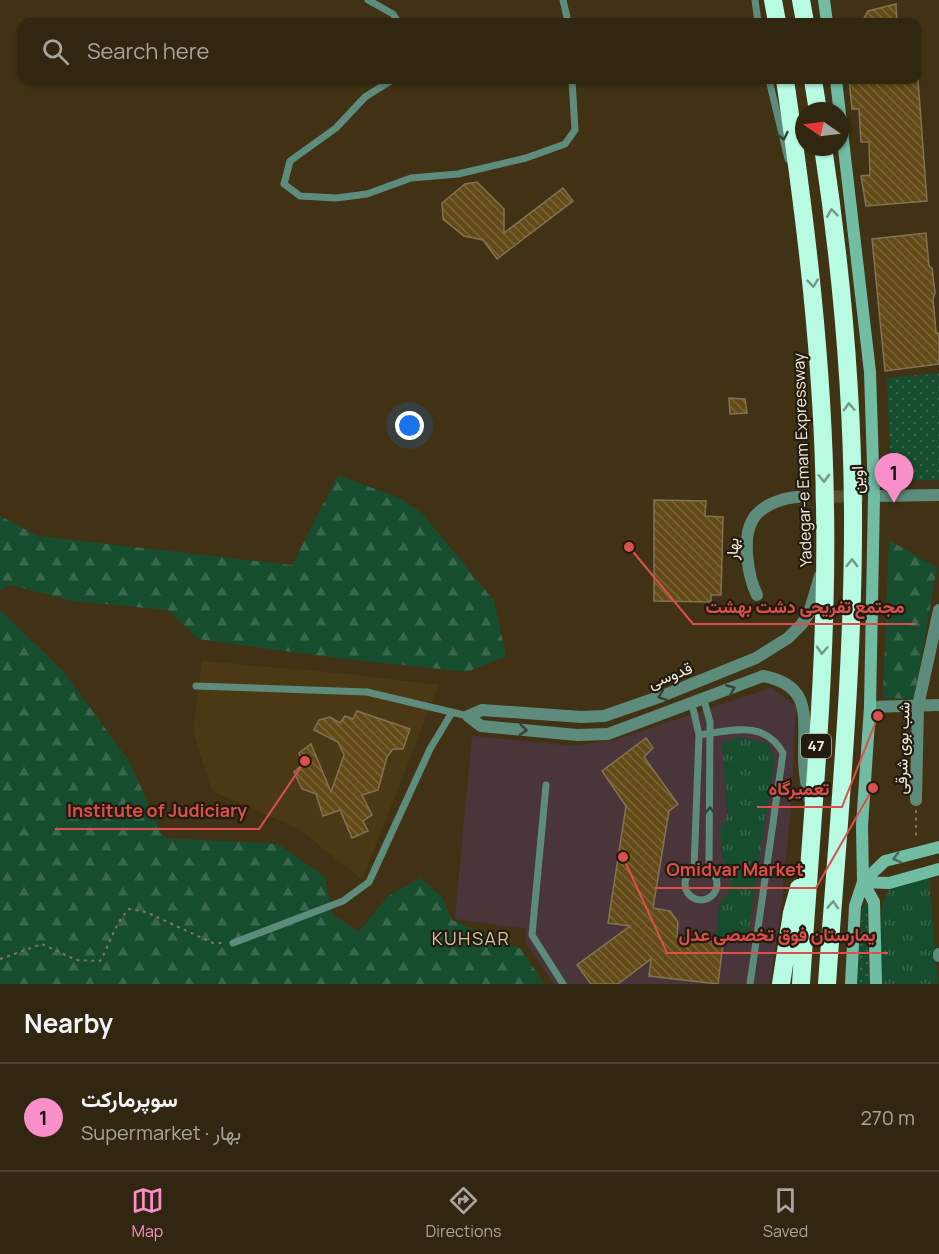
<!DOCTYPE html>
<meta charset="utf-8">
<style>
body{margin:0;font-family:Manrope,Vazirmatn,sans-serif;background:#3d321e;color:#f1f3f6}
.compass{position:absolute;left:795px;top:102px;width:54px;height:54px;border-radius:50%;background:#312610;box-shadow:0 2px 4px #0004;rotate:284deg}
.you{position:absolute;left:410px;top:426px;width:21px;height:21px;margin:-15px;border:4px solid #fff;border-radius:50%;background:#1a73e8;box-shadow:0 0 0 9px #1a73e833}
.badge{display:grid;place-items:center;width:39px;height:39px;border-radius:50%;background:#f98fc9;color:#111;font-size:20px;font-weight:700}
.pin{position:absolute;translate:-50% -50px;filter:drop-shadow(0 2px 3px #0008)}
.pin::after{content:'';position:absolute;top:32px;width:21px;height:18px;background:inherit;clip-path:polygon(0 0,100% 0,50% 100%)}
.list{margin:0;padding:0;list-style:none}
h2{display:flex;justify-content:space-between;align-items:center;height:78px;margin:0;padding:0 24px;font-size:26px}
h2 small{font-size:20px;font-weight:400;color:#a8a59f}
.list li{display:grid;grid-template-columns:39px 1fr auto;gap:18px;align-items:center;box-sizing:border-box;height:108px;padding:0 24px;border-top:2px solid #4c4330}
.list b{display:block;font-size:22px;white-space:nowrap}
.list p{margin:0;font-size:20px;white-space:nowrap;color:#a8a59f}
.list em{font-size:20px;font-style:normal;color:#a8a59f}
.icon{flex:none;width:33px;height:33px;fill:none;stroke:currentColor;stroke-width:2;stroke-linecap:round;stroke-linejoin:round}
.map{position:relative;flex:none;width:939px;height:984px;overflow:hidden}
.search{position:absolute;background:#312610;box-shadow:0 2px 4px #0004;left:18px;right:18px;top:18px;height:66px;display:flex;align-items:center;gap:15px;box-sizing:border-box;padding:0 21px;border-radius:12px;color:#a8a59f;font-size:22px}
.sheet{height:186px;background:#312610}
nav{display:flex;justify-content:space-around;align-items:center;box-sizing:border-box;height:84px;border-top:2px solid #4c4330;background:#312610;font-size:16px;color:#a8a59f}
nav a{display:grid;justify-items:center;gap:3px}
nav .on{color:#f98fc9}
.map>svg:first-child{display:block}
</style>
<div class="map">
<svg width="939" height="984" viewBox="0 0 939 984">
<defs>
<pattern id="grass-tufts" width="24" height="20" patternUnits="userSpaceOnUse" patternTransform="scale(1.5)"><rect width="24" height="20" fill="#174d2f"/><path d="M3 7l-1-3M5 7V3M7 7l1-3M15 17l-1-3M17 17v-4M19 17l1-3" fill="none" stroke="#39674d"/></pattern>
<pattern id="forest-firs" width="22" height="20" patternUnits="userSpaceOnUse" patternTransform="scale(1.5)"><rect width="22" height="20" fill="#174d2f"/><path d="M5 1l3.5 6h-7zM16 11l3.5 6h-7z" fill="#39674d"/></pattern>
<pattern id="garden-dots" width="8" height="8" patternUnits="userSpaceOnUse" patternTransform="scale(1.5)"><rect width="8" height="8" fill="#174d2f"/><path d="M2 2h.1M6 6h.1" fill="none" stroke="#39674d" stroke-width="1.8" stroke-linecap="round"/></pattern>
<pattern id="building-back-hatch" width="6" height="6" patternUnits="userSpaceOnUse" patternTransform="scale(1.5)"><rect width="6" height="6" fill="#634b18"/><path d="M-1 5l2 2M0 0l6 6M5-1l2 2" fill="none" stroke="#7a6539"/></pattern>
</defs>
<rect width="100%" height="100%" fill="#413215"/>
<path fill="#4b3814" d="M 202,661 L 348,674 L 439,685 L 362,880 L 299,829 L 212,791 L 193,732 Z"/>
<path fill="#4a363a" d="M 771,688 L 796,706 L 791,805 L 781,909 L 770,984 L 554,984 L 525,941 L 526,929 L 455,919 L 472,736 L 572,746 L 615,740 Z"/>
<path fill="url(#grass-tufts)" d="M 738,737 L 768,743 L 775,759 L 747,941 L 716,937 L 719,905 L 730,890 L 731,877 L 722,856 L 720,830 L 727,815 L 722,743 Z
M 929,878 L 938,984 L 882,984 C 882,965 874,897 892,888 C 903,883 917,881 929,878 Z"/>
<path fill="url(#forest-firs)" d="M 338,475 L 399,498 L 422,513 L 494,601 L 506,656 L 467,672 L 337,658 L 198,639 L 168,610 L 73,601 L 11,585 L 0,590 L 0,516 L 38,536 L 292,565 Z
M 889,540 L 937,568 L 914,699 L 883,698 Z
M 0,610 L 63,671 L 129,761 L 164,838 L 278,844 L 324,876 L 333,915 L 359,932 L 388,896 L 420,878 L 442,897 L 452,920 L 521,949 L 544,984 L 0,984 Z"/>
<path fill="url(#garden-dots)" d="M 939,373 L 939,480 L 891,481 L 887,378 Z
M 867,902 L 869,984 L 857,984 L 862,910 Z"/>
<path fill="url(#building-back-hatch)" stroke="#837254" stroke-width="1.5" d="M 896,4 L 897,22 L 862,22 L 868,11 Z
M 849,80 L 918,80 L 927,201 L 866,206 L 861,176 L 870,175 L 869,142 L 861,142 L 859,109 L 852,109 Z
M 477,182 L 504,209 L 504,233 L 563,188 L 573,201 L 497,259 L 483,240 L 464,236 L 443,219 L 442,203 L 465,184 Z
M 926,233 L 929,266 L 932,268 L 935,293 L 933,299 L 936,332 L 939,334 L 939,364 L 885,371 L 872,239 Z
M 729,398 L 745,399 L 747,413 L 730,414 Z
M 654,500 L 706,501 L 705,516 L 723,517 L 721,595 L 711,595 L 711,602 L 654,601 Z
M 357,711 L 410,729 L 403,749 L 393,749 L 387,757 L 378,790 L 362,795 L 372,815 L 363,821 L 368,831 L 352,838 L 340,810 L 323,816 L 316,794 L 302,789 L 294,772 L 303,764 L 299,753 L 311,744 L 331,792 L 344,755 L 338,742 L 314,730 L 319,720 L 330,717 L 340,723 L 345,716 L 353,719 Z
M 646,738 L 653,748 L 644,757 L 678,804 L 669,811 L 653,908 L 670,911 L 678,922 L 677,937 L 723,943 L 718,984 L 649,976 L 651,959 L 618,984 L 591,984 L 577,965 L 630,926 L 608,923 L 626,806 L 602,771 Z"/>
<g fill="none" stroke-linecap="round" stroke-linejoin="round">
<path stroke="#5c4e33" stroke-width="12" stroke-dasharray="12 6" stroke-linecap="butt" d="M 797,497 L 874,496"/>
<path stroke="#83755d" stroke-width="2" stroke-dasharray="3 4.5" stroke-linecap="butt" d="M 916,810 L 916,840
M 0,959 L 42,944 L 76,960 L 100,961 C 111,943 114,924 129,909 L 146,912 L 213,943 L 224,943"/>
<path stroke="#5e8c7c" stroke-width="7" d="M 368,0 L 393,14 L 398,22
M 563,0 L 568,22
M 755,0 L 758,22
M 392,80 L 365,97 L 336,128 L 290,161 L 284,184 L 300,196 L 336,198 L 367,194 L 411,178 L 458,174 L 526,158 L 565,144 L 575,130 L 572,80
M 769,80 L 788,159
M 196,686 L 367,692 L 468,716
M 704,700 L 710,722 L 709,869
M 692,704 L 699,735 L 694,869
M 699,735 C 731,731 764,719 783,753 L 750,984
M 546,785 L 532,935 L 563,984
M685 884a16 16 0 1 1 32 0a16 16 0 1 1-32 0Z
M 233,943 L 343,901 L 369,882 L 430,749 L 451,714"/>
<path stroke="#5e8c7c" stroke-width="12" d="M 874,496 L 939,495
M 757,595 C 748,577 742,539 752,521 C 759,506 782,498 797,497
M 763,676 L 608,734 L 577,735 L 481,726 L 468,716 L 482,710 L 581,717 L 604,716 L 662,696 L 756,658 L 788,638 L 802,624 L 809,613 L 820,576
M 763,676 C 811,685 804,715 804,754 C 804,769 806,785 810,800
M 870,707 L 939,705
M 916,800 L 918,706 L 939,610
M 939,954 L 939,956"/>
<path stroke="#71bda4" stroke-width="12" d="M 824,0 L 827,22
M 836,80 L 870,372 L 874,496 L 870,707 L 862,826 L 863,882 L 855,906 L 851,984
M 863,882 L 874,902 L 876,984
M 863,882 L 885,861 L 939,847
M 863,882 L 889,883 L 939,869"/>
<path stroke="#b8fbe3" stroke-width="18" d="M 773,0 L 777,22
M 801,0 L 805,22
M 785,80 C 806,223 823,360 825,506 C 828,665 811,825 801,984
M 813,80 L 818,111
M 823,147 C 841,266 852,388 853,508 C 854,667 838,826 827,984
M 781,984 L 792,913 L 799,888"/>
</g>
<defs><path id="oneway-chevron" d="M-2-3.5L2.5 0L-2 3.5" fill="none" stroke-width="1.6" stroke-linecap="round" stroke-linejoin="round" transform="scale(1.5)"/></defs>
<g stroke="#374335">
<use href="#oneway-chevron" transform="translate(783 136) rotate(77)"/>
<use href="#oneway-chevron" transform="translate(731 689) rotate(-22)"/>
<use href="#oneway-chevron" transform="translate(662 696) rotate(160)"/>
<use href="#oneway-chevron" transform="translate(523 730) rotate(6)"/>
<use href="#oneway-chevron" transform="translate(710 811) rotate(-90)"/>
</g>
<g stroke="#749684">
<use href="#oneway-chevron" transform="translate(832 213) rotate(-97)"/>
<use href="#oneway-chevron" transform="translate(813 283) rotate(84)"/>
<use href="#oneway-chevron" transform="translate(849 407) rotate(-92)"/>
<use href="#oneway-chevron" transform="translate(824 478) rotate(88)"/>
<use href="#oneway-chevron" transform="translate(852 563) rotate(-89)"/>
<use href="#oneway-chevron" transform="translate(822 650) rotate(93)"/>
<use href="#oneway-chevron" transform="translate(833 905) rotate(-86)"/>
</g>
<use stroke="#4a6c5a" href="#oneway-chevron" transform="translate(897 858) rotate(165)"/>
<g text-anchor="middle" stroke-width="4.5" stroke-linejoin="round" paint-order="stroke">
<rect fill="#221b0f" stroke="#b6ad9e" stroke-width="1.5" x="801" y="734" width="30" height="24" rx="4.5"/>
<g font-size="15" font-weight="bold" fill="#f5ebdb">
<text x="816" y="751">47</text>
</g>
<g font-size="16" fill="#f5ebdb" stroke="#221b0f">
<text transform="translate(802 460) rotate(-92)" y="6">Yadegar-e Emam Expressway</text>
<text transform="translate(857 480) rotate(-92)" y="6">اوین</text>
<text transform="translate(732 549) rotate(-88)" y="6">بهار</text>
<text transform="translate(670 675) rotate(-21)" y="6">قدوسی</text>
<text transform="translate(902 748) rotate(-88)" y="6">شب بوی شرقی</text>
</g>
<g font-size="18" letter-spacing="1.5" fill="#d8c5a5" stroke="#221b0f">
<text x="471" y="945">KUHSAR</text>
</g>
</g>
<path fill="none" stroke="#dc4f4c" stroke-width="2" d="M629 547L693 624H916M878 716L842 807H757M305 761L259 829H55M873 788L816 888H655M623 857L667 953H888"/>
<g fill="#dc4f4c" stroke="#221b0f" stroke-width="2">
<circle cx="629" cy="547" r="6"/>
<circle cx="878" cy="716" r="6"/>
<circle cx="305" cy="761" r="6"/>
<circle cx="873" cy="788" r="6"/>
<circle cx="623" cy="857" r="6"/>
</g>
<g font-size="18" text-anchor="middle" font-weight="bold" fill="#dc4f4c" stroke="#221b0f" stroke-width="4.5" stroke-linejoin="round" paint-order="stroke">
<text x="805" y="613">مجتمع تفریحی دشت بهشت</text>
<text x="799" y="795">تعمیرگاه</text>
<text x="157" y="817">Institute of Judiciary</text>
<text x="735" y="876">Omidvar Market</text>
<text x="777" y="941">یمارستان فوق تخصصی عدل</text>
</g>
</svg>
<svg class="compass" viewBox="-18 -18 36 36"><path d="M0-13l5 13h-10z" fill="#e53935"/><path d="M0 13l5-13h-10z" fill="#a8a59f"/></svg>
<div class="you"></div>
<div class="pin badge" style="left:894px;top:503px">1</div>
<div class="search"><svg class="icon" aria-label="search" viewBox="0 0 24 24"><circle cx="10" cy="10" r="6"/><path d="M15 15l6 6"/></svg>Search here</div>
</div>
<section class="sheet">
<h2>Nearby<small></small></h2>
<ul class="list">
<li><span class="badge">1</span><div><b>سوپرمارکت</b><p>Supermarket · بهار</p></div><em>270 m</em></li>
</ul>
</section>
<nav>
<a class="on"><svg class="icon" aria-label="map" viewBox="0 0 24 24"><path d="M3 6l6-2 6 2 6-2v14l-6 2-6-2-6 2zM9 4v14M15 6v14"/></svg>Map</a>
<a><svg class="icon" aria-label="directions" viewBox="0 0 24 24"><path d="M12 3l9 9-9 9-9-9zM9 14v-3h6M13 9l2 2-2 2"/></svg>Directions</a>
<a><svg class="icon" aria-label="saved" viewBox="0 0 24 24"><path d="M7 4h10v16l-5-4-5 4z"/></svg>Saved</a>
</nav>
